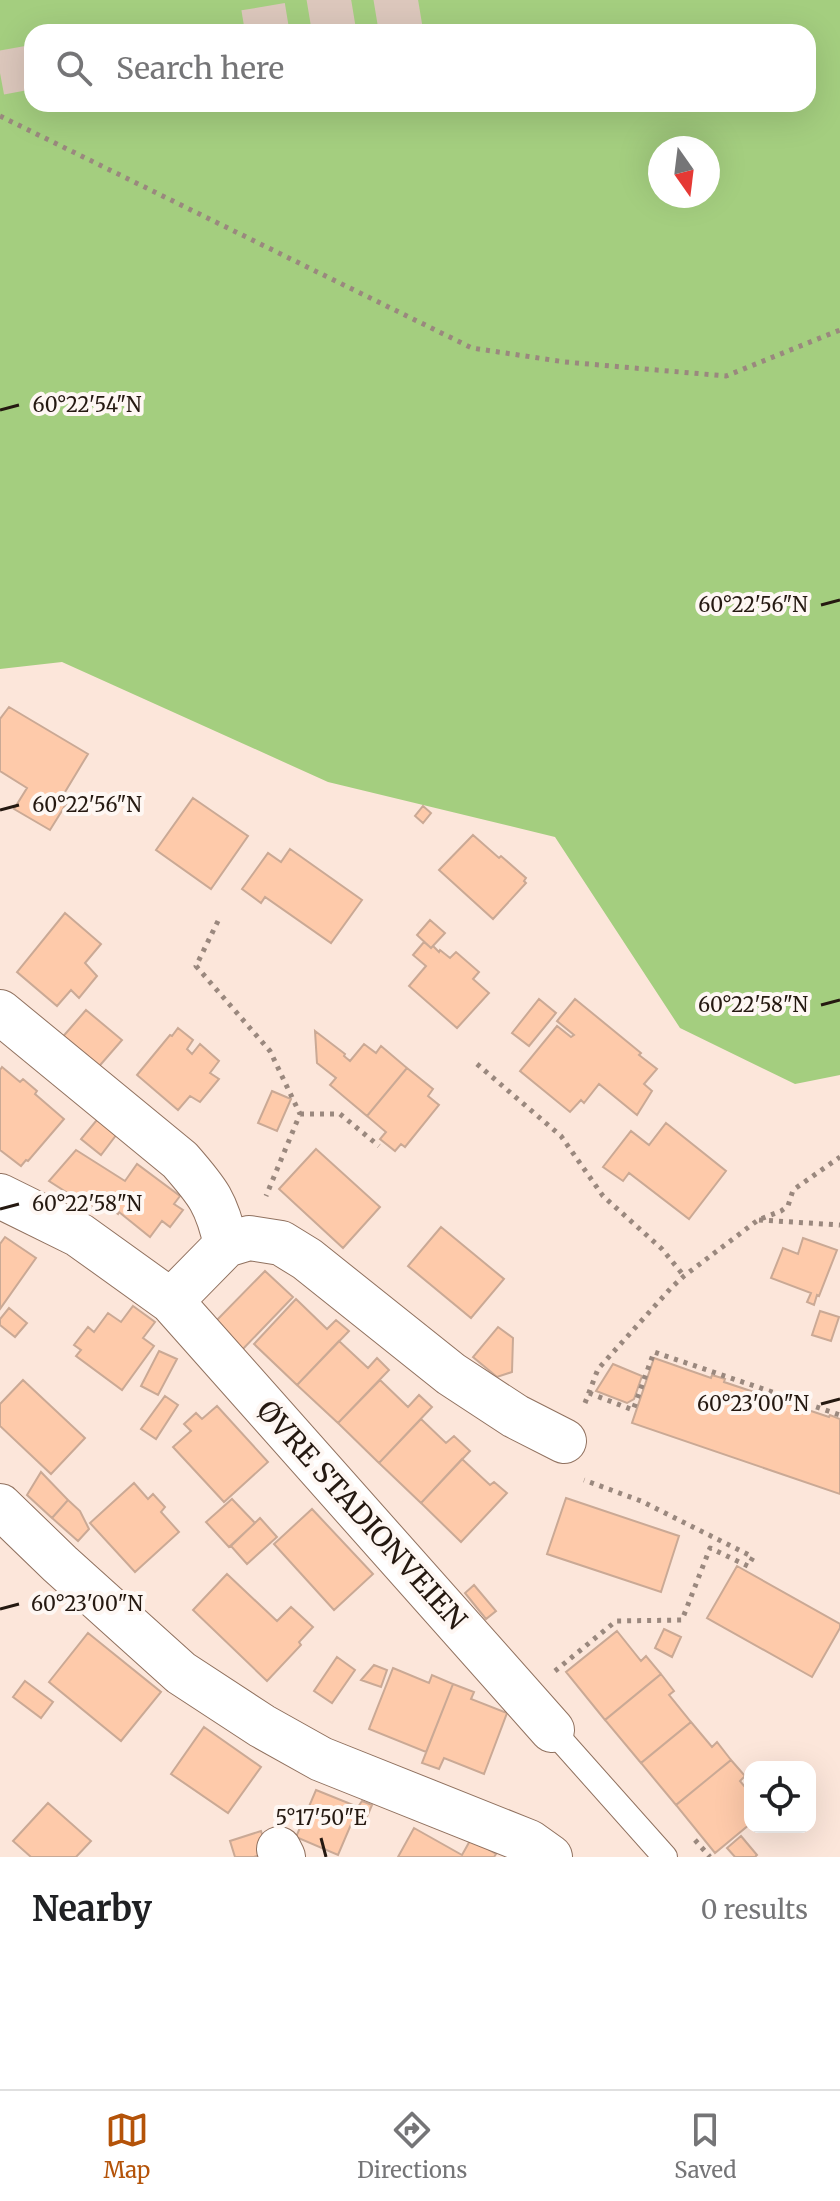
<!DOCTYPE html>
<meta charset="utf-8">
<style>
body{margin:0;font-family:Merriweather,serif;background:#f2f2f2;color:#202124}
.controls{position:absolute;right:24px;bottom:24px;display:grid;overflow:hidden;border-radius:16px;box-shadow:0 8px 32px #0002}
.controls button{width:72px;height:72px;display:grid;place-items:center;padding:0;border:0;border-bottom:2px solid #e0e0e0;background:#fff;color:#202124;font:40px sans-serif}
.compass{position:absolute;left:648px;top:136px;width:72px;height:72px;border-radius:50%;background:#fff;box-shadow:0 8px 32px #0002;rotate:166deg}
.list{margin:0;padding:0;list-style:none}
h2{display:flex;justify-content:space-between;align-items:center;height:104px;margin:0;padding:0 32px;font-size:34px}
h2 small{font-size:26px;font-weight:400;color:#757577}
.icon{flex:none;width:44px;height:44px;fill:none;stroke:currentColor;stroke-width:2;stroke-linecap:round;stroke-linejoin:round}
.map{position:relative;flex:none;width:840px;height:1857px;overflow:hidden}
.search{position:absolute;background:#fff;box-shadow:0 8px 32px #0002;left:24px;right:24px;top:24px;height:88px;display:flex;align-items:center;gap:20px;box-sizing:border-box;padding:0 28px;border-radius:24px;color:#757577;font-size:30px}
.sheet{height:232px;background:#fff}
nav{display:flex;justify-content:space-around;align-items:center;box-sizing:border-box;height:112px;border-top:2px solid #e0e0e0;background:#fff;font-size:22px;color:#757577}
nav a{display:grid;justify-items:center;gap:4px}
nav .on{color:#b45309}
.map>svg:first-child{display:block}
</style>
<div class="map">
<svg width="840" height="1857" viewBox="0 0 840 1857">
<rect width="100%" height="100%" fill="#fce6da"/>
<path fill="#a4ce7f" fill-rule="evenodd" d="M 0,0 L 840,0 L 840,1075 L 795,1084 L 680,1028 L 555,837 L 328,782 L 62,662 L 0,669 ZM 32,32 L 808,32 L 808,104 L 32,104 ZM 660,148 L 708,148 L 708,196 L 660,196 Z"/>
<path fill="#fecaaa" stroke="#caa995" stroke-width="2" d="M 9,707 L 88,754 L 62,797 L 68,801 L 50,830 L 14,809 L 27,788 L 0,771 L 0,719 Z
M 193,798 L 248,836 L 211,889 L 156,850 Z
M 423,806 L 431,813 L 423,823 L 415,816 Z
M 473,835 L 499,858 L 501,856 L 526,878 L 524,881 L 526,883 L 493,919 L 439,870 Z
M 290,849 L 362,900 L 331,943 L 265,897 L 261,903 L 242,889 L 268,853 L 281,862 Z
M 65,913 L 101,944 L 85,963 L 97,976 L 79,998 L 71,990 L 57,1006 L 17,972 Z
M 430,920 L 445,933 L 431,948 L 417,935 Z
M 424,942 L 431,948 L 433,946 L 439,952 L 440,950 L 450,958 L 456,952 L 479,972 L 473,979 L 489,993 L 457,1028 L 409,986 L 426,966 L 413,955 Z
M 539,999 L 556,1013 L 529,1046 L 512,1033 Z
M 575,999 L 641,1053 L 639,1055 L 657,1069 L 644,1084 L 652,1091 L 637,1115 L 599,1084 L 584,1103 L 581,1100 L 570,1112 L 520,1071 L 557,1026 L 571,1037 L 574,1035 L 557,1021 Z
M 86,1010 L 122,1040 L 95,1071 L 60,1040 Z
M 178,1028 L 193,1040 L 187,1049 L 192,1054 L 200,1044 L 219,1061 L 210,1073 L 219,1079 L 200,1102 L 190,1096 L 178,1110 L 137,1075 L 170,1035 L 172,1036 Z
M 315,1031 L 345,1054 L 344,1056 L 350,1061 L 364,1044 L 376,1053 L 381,1046 L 407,1068 L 367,1116 L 330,1085 L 336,1078 L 317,1063 Z
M 2,1067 L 20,1082 L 23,1079 L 37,1091 L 35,1094 L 64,1119 L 28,1161 L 26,1160 L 21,1166 L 0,1150 L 0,1070 Z
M 407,1068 L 433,1089 L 428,1096 L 439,1105 L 405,1147 L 401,1144 L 395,1151 L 380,1139 L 386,1132 L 367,1116 Z
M 272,1091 L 291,1099 L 277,1131 L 258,1123 Z
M 101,1115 L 120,1130 L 101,1155 L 81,1139 Z
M 666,1123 L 726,1171 L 689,1219 L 629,1173 L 623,1181 L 603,1167 L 631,1131 L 649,1145 Z
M 316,1149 L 380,1207 L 343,1248 L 279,1189 Z
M 76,1150 L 125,1181 L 137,1164 L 180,1196 L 174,1204 L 183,1210 L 170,1227 L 162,1221 L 150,1237 L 119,1212 L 118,1214 L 107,1206 L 109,1203 L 99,1196 L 91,1208 L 49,1181 Z
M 441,1227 L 504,1279 L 471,1318 L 408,1266 Z
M 5,1237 L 36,1258 L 0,1309 L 0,1244 Z
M 803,1238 L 837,1250 L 819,1296 L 817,1295 L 814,1305 L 807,1302 L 811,1293 L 771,1278 L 783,1248 L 798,1254 Z
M 265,1271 L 293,1297 L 241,1351 L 213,1324 Z
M 296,1299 L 327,1329 L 336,1320 L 349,1331 L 297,1385 L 254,1344 Z
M 133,1306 L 155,1322 L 143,1338 L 154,1346 L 122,1390 L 76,1356 L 81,1350 L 74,1345 L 88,1327 L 94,1332 L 108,1313 L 121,1322 Z
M 9,1308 L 27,1323 L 15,1337 L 0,1325 L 0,1319 Z
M 820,1311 L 839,1317 L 831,1341 L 812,1335 Z
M 498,1327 L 513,1338 L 512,1372 L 497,1377 L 473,1357 Z
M 339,1341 L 368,1368 L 377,1358 L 389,1370 L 338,1423 L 297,1385 Z
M 159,1351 L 177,1359 L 158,1395 L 141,1386 Z
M 654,1358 L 711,1378 L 712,1375 L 725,1379 L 724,1382 L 829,1417 L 830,1415 L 840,1419 L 840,1494 L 632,1423 Z
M 613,1364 L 642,1376 L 634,1399 L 627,1403 L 596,1391 Z
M 23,1380 L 85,1438 L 51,1474 L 0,1426 L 0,1404 Z
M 380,1380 L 408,1407 L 419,1395 L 432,1407 L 379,1463 L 338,1423 Z
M 165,1396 L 178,1405 L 156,1439 L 141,1429 Z
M 217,1406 L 268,1462 L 224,1502 L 173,1447 L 191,1431 L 184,1424 L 196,1413 L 202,1419 Z
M 421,1419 L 446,1443 L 454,1436 L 470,1451 L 421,1503 L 379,1463 Z
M 462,1459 L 490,1485 L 494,1482 L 507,1493 L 461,1542 L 421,1503 Z
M 41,1472 L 68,1500 L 52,1518 L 27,1495 Z
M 134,1483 L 148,1499 L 153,1494 L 165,1507 L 161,1512 L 179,1532 L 135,1572 L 90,1523 Z
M 566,1498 L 679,1536 L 661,1592 L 547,1554 Z
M 232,1499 L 255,1523 L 229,1547 L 206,1522 Z
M 68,1500 L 80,1511 L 89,1529 L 78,1541 L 52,1518 Z
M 312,1509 L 373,1574 L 334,1610 L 274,1544 Z
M 260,1518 L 277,1537 L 247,1564 L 231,1546 Z
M 737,1566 L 840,1624 L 840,1628 L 812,1677 L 707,1618 Z
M 227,1574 L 277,1621 L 291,1607 L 313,1627 L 299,1642 L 301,1645 L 267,1681 L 193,1610 Z
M 474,1585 L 496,1611 L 486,1619 L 465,1593 Z
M 664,1629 L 681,1637 L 672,1657 L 655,1648 Z
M 617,1631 L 641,1661 L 646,1656 L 661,1674 L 605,1720 L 566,1672 Z
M 88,1633 L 161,1692 L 121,1741 L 49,1682 Z
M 337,1657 L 355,1670 L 332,1703 L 314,1691 Z
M 374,1665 L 387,1670 L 381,1687 L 361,1680 Z
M 393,1668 L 429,1683 L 432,1675 L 453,1684 L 426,1752 L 369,1729 Z
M 661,1674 L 674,1691 L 669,1695 L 691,1722 L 641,1763 L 605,1720 Z
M 25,1681 L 53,1702 L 41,1718 L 13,1697 Z
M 453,1684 L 474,1692 L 471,1699 L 507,1713 L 484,1774 L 444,1758 L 439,1769 L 422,1763 Z
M 691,1722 L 712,1747 L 717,1742 L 731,1760 L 676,1805 L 641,1763 Z
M 204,1727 L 261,1767 L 228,1813 L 171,1774 Z
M 731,1760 L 745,1776 L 740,1781 L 750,1793 L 750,1824 L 715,1853 L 676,1805 Z
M 316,1790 L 358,1807 L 362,1801 L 372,1805 L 363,1826 L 352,1822 L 338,1855 L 296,1837 Z
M 48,1803 L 91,1841 L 76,1857 L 31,1857 L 13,1841 Z
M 414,1828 L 462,1855 L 471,1839 L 496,1854 L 494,1857 L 398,1857 Z
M 261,1831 L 268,1852 L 254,1857 L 235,1857 L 230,1841 Z
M 741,1836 L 757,1855 L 755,1857 L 735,1857 L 727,1848 Z"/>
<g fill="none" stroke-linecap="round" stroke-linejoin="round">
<path stroke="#dcc7bc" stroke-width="44" stroke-dasharray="44 22" stroke-linecap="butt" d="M 245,32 L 438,0
M 0,73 L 32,67"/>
<defs>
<path id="service" d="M 552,1730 L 665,1857"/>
<path id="minor" d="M 0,1012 L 180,1160 C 208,1192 217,1203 226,1245 L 171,1301
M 0,1196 L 79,1235 L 171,1301 L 552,1730
M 226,1245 L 249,1238 L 281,1243 L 307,1259 L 451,1374 L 515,1416 L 564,1441
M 0,1506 L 60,1564 L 181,1673 L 262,1726 L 321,1759 L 529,1842 L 550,1857
M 279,1849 L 283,1857"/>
</defs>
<use href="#service" stroke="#90715f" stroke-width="26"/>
<use href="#minor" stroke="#90715f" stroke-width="46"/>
<path stroke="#9a887e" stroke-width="5" stroke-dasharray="4 6" stroke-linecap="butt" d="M 0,116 L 472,348 L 565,362 L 726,376 L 840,330
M 218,921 L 196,966 L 270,1051 L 300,1114 L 266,1196
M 477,1064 L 561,1136 L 603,1196 L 662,1249 L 684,1276
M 300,1114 L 340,1114 L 379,1146
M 759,1220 L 840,1225
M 589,1393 L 633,1410 L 654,1352 L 840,1415
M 585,1403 L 598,1369 L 671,1288 L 684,1276 L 758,1220 L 781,1211 L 788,1206 L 793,1190 L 840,1157
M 555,1671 L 616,1621 L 682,1620 L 710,1548 L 748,1566 L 753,1557 L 641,1501 L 584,1480
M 695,1840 L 710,1857"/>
<use href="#service" stroke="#fff" stroke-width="24"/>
<use href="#minor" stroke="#fff" stroke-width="44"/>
</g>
<path fill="none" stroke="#251911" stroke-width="3" d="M 0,410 L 19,405M 821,605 L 840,600M 0,810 L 19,805M 821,1005 L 840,1000M 0,1209 L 19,1204M 821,1404 L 840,1399M 0,1609 L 19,1604M 321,1838 L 326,1857"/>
<g text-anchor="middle" stroke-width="8" stroke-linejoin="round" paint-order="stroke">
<g font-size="28" fill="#251911" stroke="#fef7f3">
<text transform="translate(362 1515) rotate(48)" y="10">ØVRE STADIONVEIEN</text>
</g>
</g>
<g font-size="20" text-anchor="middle" fill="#251911" stroke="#fef7f3" stroke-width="8" stroke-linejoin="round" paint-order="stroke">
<text x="87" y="412">60°22'54"N</text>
<text x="753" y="612">60°22'56"N</text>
<text x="87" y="812">60°22'56"N</text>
<text x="753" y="1012">60°22'58"N</text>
<text x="87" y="1211">60°22'58"N</text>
<text x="753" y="1411">60°23'00"N</text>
<text x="87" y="1611">60°23'00"N</text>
<text x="321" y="1825">5°17'50"E</text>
</g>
</svg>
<div class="controls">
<button><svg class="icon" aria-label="locate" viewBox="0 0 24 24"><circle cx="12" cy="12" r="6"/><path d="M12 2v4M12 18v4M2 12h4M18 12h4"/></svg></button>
</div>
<svg class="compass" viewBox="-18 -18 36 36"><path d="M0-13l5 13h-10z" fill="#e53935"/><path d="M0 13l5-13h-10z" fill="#757577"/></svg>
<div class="search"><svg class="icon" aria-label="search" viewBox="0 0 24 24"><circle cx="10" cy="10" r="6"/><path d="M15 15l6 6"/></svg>Search here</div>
</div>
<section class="sheet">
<h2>Nearby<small>0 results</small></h2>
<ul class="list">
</ul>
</section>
<nav>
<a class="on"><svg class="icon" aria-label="map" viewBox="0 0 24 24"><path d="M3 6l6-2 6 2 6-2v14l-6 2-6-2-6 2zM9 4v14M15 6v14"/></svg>Map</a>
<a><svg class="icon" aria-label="directions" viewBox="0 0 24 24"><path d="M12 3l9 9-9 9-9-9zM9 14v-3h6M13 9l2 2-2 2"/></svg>Directions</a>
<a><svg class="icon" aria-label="saved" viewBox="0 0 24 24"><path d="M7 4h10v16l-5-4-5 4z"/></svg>Saved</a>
</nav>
